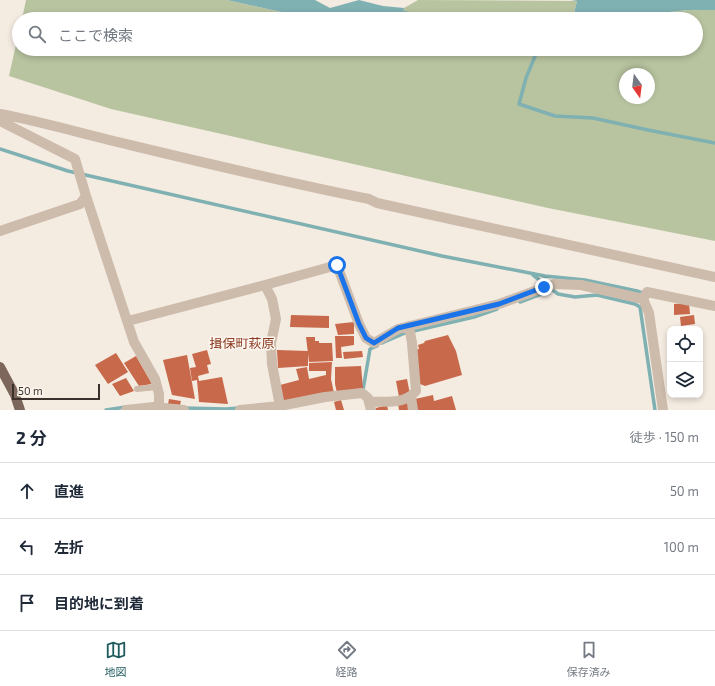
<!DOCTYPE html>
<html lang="ja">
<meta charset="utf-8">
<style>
body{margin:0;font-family:"Exo 2","Noto Sans JP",sans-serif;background:#f6f6f7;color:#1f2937}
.controls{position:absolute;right:12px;bottom:12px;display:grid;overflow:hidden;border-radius:8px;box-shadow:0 2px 6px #0003}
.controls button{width:36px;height:36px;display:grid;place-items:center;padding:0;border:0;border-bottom:1px solid #e0e1e3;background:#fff;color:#1f2937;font:20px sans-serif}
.compass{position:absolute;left:619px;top:68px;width:36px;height:36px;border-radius:50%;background:#fff;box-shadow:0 2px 6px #0003;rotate:166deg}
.scale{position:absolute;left:12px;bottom:10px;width:88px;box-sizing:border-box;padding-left:4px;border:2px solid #3b302b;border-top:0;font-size:11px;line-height:14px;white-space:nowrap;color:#3b302b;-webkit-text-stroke:3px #fbf5ee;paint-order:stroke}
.stop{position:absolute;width:12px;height:12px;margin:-9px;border:3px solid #1a73e8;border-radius:50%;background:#fff}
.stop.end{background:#1a73e8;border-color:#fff;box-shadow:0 1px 4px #0008}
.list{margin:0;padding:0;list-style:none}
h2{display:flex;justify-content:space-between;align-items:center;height:52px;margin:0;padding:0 16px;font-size:17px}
h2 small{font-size:13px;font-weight:400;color:#747a83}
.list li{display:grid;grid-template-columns:26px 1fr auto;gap:12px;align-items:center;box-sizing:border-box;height:56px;padding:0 16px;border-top:1px solid #e0e1e3}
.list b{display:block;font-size:15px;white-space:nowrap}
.list em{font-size:13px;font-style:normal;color:#747a83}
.icon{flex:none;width:22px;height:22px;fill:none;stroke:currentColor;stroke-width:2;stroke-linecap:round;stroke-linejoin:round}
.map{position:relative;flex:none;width:715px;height:410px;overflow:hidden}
.search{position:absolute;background:#fff;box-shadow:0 2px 6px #0003;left:12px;right:12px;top:12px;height:44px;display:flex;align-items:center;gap:10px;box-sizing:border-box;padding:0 14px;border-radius:22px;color:#747a83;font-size:15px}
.sheet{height:220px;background:#fff}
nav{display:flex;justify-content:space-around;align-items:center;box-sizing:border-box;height:56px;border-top:1px solid #e0e1e3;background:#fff;font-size:11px;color:#747a83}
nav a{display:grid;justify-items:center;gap:2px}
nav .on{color:#1f5a5e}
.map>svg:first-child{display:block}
</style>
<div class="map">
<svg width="715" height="410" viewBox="0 0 715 410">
<rect width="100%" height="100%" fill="#f4ebe1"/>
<path fill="#b8c4a0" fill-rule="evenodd" d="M 26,0 L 227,0 L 286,13 L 305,19 L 22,19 Z
M 418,0 L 577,1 L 574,13 L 580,19 L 390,19 L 402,18 L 404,8 Z
M 687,10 L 715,10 L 715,241 L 548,208 L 111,109 L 9,76 L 19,31 L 19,49 L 696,49 L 696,19 L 592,19 L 622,14 L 643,15 ZM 625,74 L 649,74 L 649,98 L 625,98 Z"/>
<path fill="#7fb0b2" d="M 227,0 L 315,0 L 330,8 L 359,0 L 383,6 L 404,8 L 402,18 L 305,19 L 286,13 Z
M 571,0 L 715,0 L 715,10 L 687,10 L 643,15 L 622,14 L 592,19 L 580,19 L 574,13 L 577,1 Z"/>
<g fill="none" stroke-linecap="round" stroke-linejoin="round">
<path stroke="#7fb0b2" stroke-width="3.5" d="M 400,12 L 438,19
M 538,49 L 526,78 L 519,104 L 555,116 L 593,118 L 648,130 L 715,143
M 0,149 L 68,171 L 442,256 L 545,276 L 585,280 L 637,291 L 645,294
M 533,275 L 558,294 L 575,297 L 597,295 L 635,304 L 640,307 L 655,410
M 520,302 L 544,293 L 545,276
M 382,343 L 405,333 L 474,317 L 497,309
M 360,390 L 363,390 L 370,349 L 377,346
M 184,408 L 226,409 L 239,408
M 106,410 L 126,407"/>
</g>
<path fill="#c8694b" d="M 689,303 L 690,314 L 674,315 L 674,304 Z
M 291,315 L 329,316 L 329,328 L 290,327 Z
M 694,315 L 695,324 L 681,326 L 680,317 Z
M 354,322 L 354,334 L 338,335 L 335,324 Z
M 448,335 L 456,351 L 462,375 L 425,386 L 420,384 L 415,350 L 419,349 L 418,345 L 424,343 L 425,341 Z
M 335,336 L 354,336 L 354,345 L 341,347 L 342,358 L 336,358 Z
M 306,337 L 315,337 L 315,341 L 319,341 L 319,343 L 332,343 L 333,361 L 309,362 Z
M 207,350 L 211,364 L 207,365 L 209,373 L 198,376 L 199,381 L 222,377 L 228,404 L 199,402 L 197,380 L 192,381 L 190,368 L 196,367 L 192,354 Z
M 277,350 L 308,351 L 308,366 L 278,368 Z
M 362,351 L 363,357 L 344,359 L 343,352 Z
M 116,353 L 128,372 L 108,384 L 95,365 Z
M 187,355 L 195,399 L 172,395 L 163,360 Z
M 136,356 L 152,384 L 139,386 L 124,363 Z
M 332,362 L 331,379 L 334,393 L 282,401 L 280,385 L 299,380 L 296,369 L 307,367 L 309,379 L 326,375 L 326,371 L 309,371 L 309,363 Z
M 361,366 L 363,388 L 337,393 L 335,384 L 335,367 Z
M 126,378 L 134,391 L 120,396 L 112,384 Z
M 407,379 L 410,394 L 399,397 L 396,381 Z
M 433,395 L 434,401 L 452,396 L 456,410 L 417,410 L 415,399 Z
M 169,399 L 181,401 L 180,405 L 168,404 Z
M 341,400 L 344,410 L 336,410 L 334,402 Z
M 409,401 L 411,410 L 399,410 L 398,404 Z
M 387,405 L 388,410 L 376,410 L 376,408 Z"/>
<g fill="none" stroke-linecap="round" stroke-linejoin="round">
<path stroke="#cdbbac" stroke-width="6" d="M 137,389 L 157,387"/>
<path stroke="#cdbbac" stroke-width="10" d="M 0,114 C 44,122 86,135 130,145 C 209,164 289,183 369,199 L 377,203 L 715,277
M 0,121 L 75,159 L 86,196 L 134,342 L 155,379 L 159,394 L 159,408
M 0,231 L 80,204 L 86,196
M 265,285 L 272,299 L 276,319 L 271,343 L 272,364 L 280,406
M 643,299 L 649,313 L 663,410
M 643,299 L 647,292 L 715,306
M 128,321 L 265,285 L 337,265 L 359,324 L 366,338 L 374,343 L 398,329 L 499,304 L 554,284 L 581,285 L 643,299
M 411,397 L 413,410
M 369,402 C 386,401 404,405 416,391 L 412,343 L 409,326
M 126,410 L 154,407 L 184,410
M 240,410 L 280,406 L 325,397 L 362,393 L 368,398 L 371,410"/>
<path stroke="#7d675c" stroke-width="10" d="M 0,367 L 15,395 L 20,410"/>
</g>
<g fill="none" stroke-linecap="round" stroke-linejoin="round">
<path stroke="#1a73e8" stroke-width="5" d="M 337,265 L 359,324 L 366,338 L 374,343 L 398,328 L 499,304 L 544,287"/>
</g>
<g text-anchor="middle" stroke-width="3" stroke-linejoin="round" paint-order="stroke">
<g font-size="13" fill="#8c3b22" stroke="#fbf5ee">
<text x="242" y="348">揖保町萩原</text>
</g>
</g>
</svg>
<div class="controls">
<button><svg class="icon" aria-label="locate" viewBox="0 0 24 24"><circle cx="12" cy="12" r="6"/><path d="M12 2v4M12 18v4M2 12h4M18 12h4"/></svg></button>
<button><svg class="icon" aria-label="layers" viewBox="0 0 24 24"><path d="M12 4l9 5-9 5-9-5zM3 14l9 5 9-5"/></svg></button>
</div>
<svg class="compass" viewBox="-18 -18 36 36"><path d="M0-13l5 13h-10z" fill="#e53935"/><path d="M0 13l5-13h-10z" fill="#747a83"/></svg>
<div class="scale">50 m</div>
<div class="stop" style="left:337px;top:265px"></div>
<div class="stop end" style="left:544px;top:287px"></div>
<div class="search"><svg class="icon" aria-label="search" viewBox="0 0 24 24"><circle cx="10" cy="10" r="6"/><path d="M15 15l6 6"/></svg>ここで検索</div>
</div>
<section class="sheet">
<h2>2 分<small>徒歩 · 150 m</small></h2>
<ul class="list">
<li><svg class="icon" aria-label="ahead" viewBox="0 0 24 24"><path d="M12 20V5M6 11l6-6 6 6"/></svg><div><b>直進</b></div><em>50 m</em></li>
<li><svg class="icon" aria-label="left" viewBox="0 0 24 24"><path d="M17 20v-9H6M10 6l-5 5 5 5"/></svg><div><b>左折</b></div><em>100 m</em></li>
<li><svg class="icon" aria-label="arrive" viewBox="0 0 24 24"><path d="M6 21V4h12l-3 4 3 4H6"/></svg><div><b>目的地に到着</b></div></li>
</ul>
</section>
<nav>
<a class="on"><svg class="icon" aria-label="map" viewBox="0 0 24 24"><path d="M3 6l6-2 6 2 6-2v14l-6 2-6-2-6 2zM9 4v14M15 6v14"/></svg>地図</a>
<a><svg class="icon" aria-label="directions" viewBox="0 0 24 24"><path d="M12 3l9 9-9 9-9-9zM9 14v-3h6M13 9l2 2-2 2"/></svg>経路</a>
<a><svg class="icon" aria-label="saved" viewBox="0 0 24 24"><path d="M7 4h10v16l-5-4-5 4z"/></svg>保存済み</a>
</nav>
